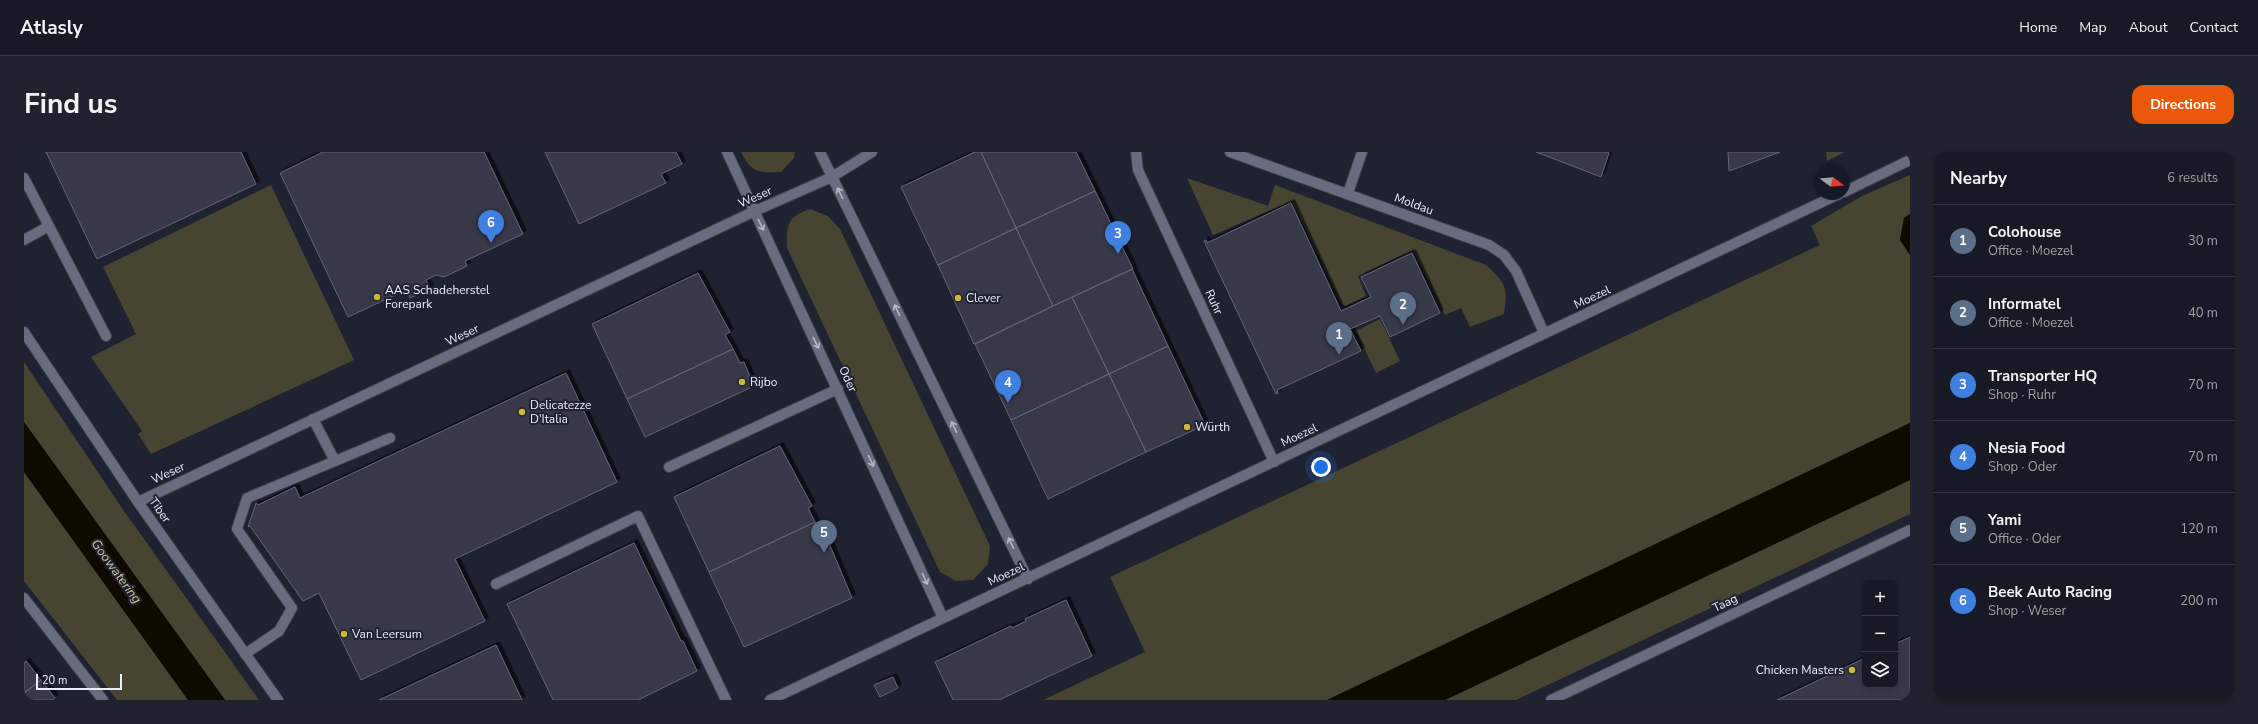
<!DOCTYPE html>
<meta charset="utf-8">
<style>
body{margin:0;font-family:"Nunito Sans",sans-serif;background:#20232d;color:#f1f3f6}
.controls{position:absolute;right:12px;bottom:12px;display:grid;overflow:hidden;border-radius:8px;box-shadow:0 2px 6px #0003}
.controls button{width:36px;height:36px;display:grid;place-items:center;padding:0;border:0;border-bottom:1px solid #363842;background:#171a25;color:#f1f3f6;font:20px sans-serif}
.compass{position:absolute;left:1790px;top:12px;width:36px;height:36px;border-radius:50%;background:#171a25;box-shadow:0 2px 6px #0003;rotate:106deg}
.scale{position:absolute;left:12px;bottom:10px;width:86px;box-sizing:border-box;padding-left:4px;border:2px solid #ebedf8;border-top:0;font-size:11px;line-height:14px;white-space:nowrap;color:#ebedf8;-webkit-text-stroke:3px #1f2231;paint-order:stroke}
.you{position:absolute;left:1297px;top:315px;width:14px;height:14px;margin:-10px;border:3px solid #fff;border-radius:50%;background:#1a73e8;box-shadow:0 0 0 6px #1a73e833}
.badge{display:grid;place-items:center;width:26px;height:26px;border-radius:50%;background:#ea580c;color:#fff;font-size:13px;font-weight:700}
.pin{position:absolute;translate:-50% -33px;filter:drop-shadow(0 1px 2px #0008)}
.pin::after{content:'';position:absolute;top:21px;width:14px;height:12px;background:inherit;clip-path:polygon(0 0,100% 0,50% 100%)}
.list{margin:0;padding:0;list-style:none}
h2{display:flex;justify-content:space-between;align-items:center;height:52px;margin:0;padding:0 16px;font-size:17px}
h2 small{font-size:13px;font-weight:400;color:#9ea1a7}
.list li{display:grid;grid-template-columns:26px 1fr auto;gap:12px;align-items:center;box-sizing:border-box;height:72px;padding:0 16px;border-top:1px solid #363842}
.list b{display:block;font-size:15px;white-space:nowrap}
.list p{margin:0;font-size:13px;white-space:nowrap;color:#9ea1a7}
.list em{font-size:13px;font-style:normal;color:#9ea1a7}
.icon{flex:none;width:22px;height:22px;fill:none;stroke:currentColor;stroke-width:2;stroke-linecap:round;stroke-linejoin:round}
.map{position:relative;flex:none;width:1886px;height:548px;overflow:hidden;border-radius:12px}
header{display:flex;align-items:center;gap:24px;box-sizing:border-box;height:56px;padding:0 20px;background:#171a25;border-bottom:1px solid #363842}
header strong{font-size:19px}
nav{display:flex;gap:22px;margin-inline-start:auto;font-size:14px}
.intro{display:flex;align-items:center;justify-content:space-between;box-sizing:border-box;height:96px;padding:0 24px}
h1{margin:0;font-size:28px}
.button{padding:10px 18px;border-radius:12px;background:#ea580c;color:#fff;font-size:14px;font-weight:700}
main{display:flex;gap:24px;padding:0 24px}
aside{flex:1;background:#171a25;border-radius:12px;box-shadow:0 2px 6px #0003}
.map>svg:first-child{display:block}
</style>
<header>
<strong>Atlasly</strong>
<nav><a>Home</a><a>Map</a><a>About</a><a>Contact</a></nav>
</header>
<div class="intro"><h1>Find us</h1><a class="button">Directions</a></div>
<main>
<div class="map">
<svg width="1886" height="548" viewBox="0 0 1886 548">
<defs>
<filter id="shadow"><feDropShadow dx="3.5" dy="-3.5" stdDeviation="0" flood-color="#0009"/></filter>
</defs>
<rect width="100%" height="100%" fill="#1f2231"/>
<path fill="#474431" d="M 717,0 L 771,0 L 770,6 L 757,20 C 735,21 727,21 717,0 Z
M 1802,0 L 1821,0 L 1803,9 Z
M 1886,23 L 1886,62 L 1880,66 L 1876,88 L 1886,103 L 1886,271 L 1303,548 L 1019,548 L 1121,500 L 1086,425 L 1796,93 L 1787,74 L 1838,44 Z
M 1163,26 L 1244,54 L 1251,33 L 1462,113 C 1482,132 1484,134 1480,162 L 1446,175 L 1437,156 L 1421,163 L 1389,98 L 1334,124 L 1342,144 L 1319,155 L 1268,49 L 1189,83 Z
M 247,33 L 330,208 L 127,302 L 114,282 L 118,279 L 67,205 L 112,182 L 79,115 Z
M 786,57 L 804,64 L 816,77 L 966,394 L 964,412 L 949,428 L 932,429 L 916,420 L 763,96 C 762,73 764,64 786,57 Z
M 1356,167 L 1376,209 L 1352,221 L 1332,179 Z
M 0,210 L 100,359 L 235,548 L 201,548 L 0,270 Z
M 0,320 L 164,548 L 93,548 L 0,429 Z
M 1886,328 L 1886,362 L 1492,548 L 1421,548 Z"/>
<path fill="#0f0a00" d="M 1886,62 L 1886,103 L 1876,88 L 1880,66 Z
M 0,270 L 201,548 L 164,548 L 0,320 Z
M 1886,271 L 1886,328 L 1421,548 L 1303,548 Z"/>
<path fill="#37394a" stroke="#626577" filter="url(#shadow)" d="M 22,0 L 217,0 L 232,32 L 73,107 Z
M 299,0 L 460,0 L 499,82 L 441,109 L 443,114 L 420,125 L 412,123 L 402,128 L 406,137 L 386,146 L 382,138 L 324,165 L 256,21 Z
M 521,0 L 652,0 L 658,12 L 637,22 L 642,31 L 555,72 Z
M 951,0 L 957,0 L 992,76 L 914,113 L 877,35 Z
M 957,0 L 1052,0 L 1071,39 L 992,76 Z
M 1512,0 L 1584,0 L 1585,1 L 1577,25 Z
M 1704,0 L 1756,0 L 1705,19 Z
M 1071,39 L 1109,117 L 1029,154 L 992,76 Z
M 1267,51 L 1317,159 L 1347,145 L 1337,125 L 1388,101 L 1416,161 L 1366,185 L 1356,164 L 1326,177 L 1337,199 L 1253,238 L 1254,241 L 1252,242 L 1180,89 L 1182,88 L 1183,91 Z
M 992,76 L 1029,154 L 950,192 L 914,113 Z
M 1108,117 L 1144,194 L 1085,222 L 1048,145 Z
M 674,121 L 706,180 L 701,183 L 709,197 L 603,247 L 568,172 Z
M 1048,145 L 1085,222 L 987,268 L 951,192 Z
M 1144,194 L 1181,273 L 1122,300 L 1085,222 Z
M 709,197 L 716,211 L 720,210 L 730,234 L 621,285 L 603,247 Z
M 542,221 L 593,330 L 431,407 L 461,469 L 337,528 L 295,441 L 279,449 L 226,374 L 224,375 L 232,351 L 234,353 L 271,335 L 276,346 Z
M 1085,222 L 1122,300 L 1024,347 L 987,268 Z
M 756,294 L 788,354 L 784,356 L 791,370 L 685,420 L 650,345 Z
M 791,370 L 798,385 L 802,384 L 828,446 L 720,495 L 685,420 Z
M 610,391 L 657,489 L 659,489 L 673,519 L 614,548 L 529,548 L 483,452 Z
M 1042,448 L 1068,504 L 975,548 L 929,548 L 911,510 L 987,474 L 988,476 L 1002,469 L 1001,467 Z
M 1886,485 L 1886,548 L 1753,548 L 1841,506 L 1841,533 L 1871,533 L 1871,492 Z
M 472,493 L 498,548 L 355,548 Z
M 2,509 L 17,528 L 0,541 L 0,511 Z
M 869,525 L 874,536 L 856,545 L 850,533 Z
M 17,528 L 31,546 L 28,548 L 0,548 L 0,541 Z"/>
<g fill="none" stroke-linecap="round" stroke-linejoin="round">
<defs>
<path id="service" d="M 0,26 L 82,184
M 0,88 L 25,74
M 289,267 L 311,309
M 645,315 L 814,237
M 472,432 L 614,364 L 702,548
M 221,502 L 255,479 L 268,456 L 213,377 L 223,346 L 366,286"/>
<path id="minor" d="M 703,0 L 919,466
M 796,0 L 1004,427
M 1112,0 L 1114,18 L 1250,310
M 1206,0 L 1465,93 L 1480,103 L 1492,119 L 1520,181
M 1820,40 L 1886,8
M 1324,41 L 1338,0
M 0,180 L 114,350 L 254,548
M 114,350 L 731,59 L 808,25 L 848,0
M 0,446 L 79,548
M 746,548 L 1815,42
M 1527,548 L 1886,378"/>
</defs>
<use href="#service" stroke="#3b3d49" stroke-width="12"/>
<use href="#minor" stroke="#3b3d49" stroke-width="12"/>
<use href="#service" stroke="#696c7e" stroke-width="10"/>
<use href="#minor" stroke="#696c7e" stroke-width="10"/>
</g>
<defs><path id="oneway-shaft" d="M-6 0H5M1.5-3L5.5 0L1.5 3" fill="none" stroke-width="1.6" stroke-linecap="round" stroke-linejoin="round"/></defs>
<g stroke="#b7b9c7">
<use href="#oneway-shaft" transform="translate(816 41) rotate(-116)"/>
<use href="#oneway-shaft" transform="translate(737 73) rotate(65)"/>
<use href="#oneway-shaft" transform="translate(873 158) rotate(-116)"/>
<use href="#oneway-shaft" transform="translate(792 191) rotate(65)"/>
<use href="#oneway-shaft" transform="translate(930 275) rotate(-116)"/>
<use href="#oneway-shaft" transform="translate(847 309) rotate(65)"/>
<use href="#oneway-shaft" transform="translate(987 391) rotate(-116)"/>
<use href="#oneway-shaft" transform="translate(901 427) rotate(65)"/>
</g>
<g fill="#ccb938" stroke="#1f2231" stroke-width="1.5">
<circle cx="353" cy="145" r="4"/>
<circle cx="934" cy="146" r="4"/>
<circle cx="718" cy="230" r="4"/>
<circle cx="498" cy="260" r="4"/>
<circle cx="1163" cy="275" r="4"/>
<circle cx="320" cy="482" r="4"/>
<circle cx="1828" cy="518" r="4"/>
</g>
<g text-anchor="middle" stroke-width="4" stroke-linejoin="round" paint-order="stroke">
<g font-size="12" fill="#ebedf8" stroke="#1f2231">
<text transform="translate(731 45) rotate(-24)" y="4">Weser</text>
<text transform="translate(1390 52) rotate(20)" y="4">Moldau</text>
<text transform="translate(1568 145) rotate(-25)" y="4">Moezel</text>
<text transform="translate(1190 150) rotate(65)" y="4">Ruhr</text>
<text transform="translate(438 183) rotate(-25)" y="4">Weser</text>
<text transform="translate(824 227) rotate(65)" y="4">Oder</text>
<text transform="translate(1275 283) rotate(-25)" y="4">Moezel</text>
<text transform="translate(144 321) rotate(-25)" y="4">Weser</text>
<text transform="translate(136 358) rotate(55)" y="4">Tiber</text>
<text transform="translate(982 422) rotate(-25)" y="4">Moezel</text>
<text transform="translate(1701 451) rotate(-25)" y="4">Taag</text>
</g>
<g font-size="12" fill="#ebedf8" stroke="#1f2231" text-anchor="start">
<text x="361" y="142">AAS Schadeherstel<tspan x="361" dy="14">Forepark</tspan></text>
<text x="942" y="150">Clever</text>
<text x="726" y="234">Rijbo</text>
<text x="506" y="257">Delicatezze<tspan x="506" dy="14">D'Italia</tspan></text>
<text x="1171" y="279">Würth</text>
<text x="328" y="486">Van Leersum</text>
<text x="1820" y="522" text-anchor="end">Chicken Masters</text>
</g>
<g font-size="13" font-style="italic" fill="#d0c890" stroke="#1f2231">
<text transform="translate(93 419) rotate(54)" y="5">Goowatering</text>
</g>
</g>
</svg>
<div class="controls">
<button>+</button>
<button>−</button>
<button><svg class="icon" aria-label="layers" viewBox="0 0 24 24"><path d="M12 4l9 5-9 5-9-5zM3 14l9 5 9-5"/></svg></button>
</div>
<svg class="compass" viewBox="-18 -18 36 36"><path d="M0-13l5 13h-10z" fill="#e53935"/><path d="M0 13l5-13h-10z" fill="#9ea1a7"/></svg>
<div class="scale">20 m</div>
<div class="you"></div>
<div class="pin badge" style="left:1315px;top:203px;background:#5c6f8a">1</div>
<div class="pin badge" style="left:1379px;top:173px;background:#5c6f8a">2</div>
<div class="pin badge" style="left:1094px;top:102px;background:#3f7fe0">3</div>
<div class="pin badge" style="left:984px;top:251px;background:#3f7fe0">4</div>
<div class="pin badge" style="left:800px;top:401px;background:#5c6f8a">5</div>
<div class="pin badge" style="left:467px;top:91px;background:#3f7fe0">6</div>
</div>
<aside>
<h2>Nearby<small>6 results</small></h2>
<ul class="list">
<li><span class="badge" style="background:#5c6f8a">1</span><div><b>Colohouse</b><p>Office · Moezel</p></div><em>30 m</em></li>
<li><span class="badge" style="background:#5c6f8a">2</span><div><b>Informatel</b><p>Office · Moezel</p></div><em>40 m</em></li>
<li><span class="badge" style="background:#3f7fe0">3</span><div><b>Transporter HQ</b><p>Shop · Ruhr</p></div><em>70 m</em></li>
<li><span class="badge" style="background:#3f7fe0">4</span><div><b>Nesia Food</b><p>Shop · Oder</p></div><em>70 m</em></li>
<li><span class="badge" style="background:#5c6f8a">5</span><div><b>Yami</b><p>Office · Oder</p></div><em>120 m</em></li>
<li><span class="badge" style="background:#3f7fe0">6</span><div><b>Beek Auto Racing</b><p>Shop · Weser</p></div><em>200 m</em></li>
</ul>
</aside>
</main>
